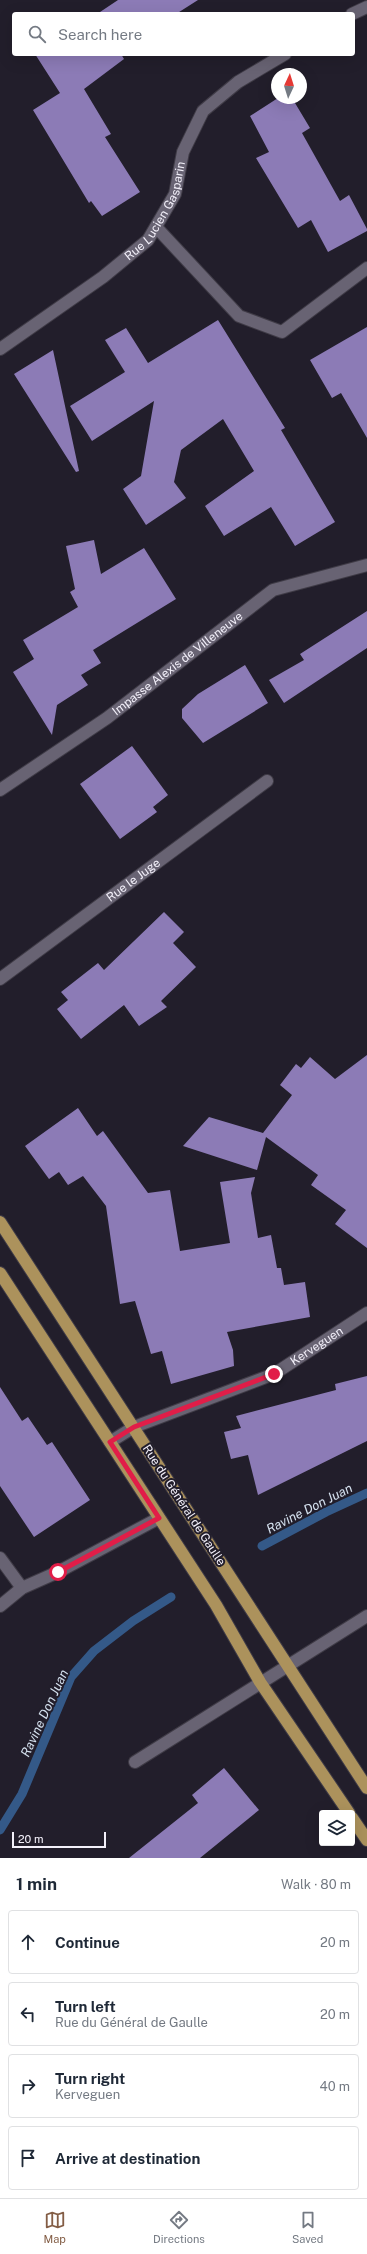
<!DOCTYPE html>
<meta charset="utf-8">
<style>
body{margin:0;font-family:"Public Sans",sans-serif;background:#f2f2f3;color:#1f2937}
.controls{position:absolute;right:12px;bottom:12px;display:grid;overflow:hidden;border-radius:4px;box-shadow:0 4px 16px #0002}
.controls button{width:36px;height:36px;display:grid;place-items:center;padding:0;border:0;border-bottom:1px solid #e0e1e3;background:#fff;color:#1f2937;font:20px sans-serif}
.compass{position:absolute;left:271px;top:68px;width:36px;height:36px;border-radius:50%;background:#fff;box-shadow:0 4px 16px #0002;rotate:4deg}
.scale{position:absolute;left:12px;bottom:10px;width:94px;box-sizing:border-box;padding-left:4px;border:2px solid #f3f0fa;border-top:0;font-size:11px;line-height:14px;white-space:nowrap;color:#f3f0fa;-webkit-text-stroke:3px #221e2b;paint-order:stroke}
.stop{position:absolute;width:12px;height:12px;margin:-9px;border:3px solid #e11d48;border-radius:50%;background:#fff}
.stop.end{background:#e11d48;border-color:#fff;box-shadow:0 1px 4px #0008}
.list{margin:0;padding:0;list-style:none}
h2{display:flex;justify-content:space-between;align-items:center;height:52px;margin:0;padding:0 16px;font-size:17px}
h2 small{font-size:13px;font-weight:400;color:#747a83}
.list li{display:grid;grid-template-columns:26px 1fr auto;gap:12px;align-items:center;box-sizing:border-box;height:64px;margin:0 8px 8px;padding:0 8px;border:1px solid #e0e1e3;border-radius:4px}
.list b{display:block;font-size:15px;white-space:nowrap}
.list p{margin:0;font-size:13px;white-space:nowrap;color:#747a83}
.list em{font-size:13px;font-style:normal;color:#747a83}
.icon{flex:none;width:22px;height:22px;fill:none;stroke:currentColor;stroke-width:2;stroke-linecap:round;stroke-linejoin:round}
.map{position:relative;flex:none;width:367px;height:1858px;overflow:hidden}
.search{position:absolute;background:#fff;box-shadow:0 4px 16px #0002;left:12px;right:12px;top:12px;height:44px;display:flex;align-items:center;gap:10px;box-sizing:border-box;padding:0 14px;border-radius:4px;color:#747a83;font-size:15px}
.sheet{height:340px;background:#fff}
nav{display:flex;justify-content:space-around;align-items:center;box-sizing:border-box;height:56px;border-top:1px solid #e0e1e3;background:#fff;font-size:11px;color:#747a83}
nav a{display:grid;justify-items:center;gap:2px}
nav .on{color:#835d45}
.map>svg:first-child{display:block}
</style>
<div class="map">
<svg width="367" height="1858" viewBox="0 0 367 1858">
<rect width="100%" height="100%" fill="#221e2b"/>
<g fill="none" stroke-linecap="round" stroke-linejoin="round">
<path stroke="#345988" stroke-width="9" d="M 262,1546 L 326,1512 L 367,1493
M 0,1830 L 22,1794 L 71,1677 L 94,1651 L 133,1621 L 171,1597"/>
</g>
<path fill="#8c7bb6" d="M 118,0 L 198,0 L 176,14 L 97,14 Z
M 35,54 L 121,54 L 124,59 L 84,89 L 111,134 L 105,137 L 140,192 L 102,216 L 91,201 L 89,203 L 33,110 L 60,93 Z
M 278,98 L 292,98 L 310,128 L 302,133 L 340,201 L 349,195 L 367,229 L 367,231 L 328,252 L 311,220 L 298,228 L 256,158 L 269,152 L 250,116 Z
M 218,320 L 285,428 L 281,430 L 335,522 L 295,546 L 271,507 L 224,536 L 205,506 L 254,471 L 223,419 L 181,450 L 174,482 L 186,498 L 146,525 L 123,489 L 141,476 L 154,401 L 92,441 L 70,406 L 125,372 L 105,340 L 126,328 L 148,363 Z
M 367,327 L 367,438 L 341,393 L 332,398 L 310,360 Z
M 53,350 L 79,471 L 76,472 L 14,374 Z
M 94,540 L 101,574 L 144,548 L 176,599 L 93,650 L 101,663 L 81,675 L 88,685 L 57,705 L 52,735 L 13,672 L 34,659 L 23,640 L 78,607 L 70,592 L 75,589 L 66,546 Z
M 367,611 L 367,648 L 284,703 L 269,680 L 304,660 L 300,654 Z
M 245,665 L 268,703 L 203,743 L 182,718 L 182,709 L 198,694 Z
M 132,746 L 168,795 L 153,807 L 157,812 L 120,839 L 80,784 Z
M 164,912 L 184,932 L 173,943 L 196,967 L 161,1001 L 167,1007 L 139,1026 L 124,1005 L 81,1039 L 57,1009 L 68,1000 L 61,992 L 98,963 L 104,970 Z
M 367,1055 L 367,1248 L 335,1224 L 346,1210 L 311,1185 L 318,1175 L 266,1137 L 257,1170 L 183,1146 L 209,1117 L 263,1133 L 292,1095 L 280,1085 L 296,1064 L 301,1068 L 310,1057 L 335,1079 Z
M 78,1108 L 97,1136 L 103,1131 L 148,1193 L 170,1190 L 180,1251 L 230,1243 L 220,1182 L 255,1177 L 251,1193 L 258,1238 L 271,1235 L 277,1268 L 281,1268 L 284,1285 L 305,1282 L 310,1317 L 227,1332 L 233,1350 L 234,1366 L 171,1384 L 162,1351 L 151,1354 L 135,1301 L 120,1304 L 106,1206 L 83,1176 L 68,1185 L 59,1172 L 49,1179 L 25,1146 Z
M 367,1376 L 367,1441 L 258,1495 L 248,1455 L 231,1459 L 224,1432 L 241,1428 L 236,1416 L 336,1390 L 335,1384 Z
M 0,1387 L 22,1421 L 28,1417 L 47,1445 L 52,1442 L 90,1500 L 34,1537 L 0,1486 Z
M 224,1768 L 259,1810 L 200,1858 L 129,1858 L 198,1803 L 192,1795 Z"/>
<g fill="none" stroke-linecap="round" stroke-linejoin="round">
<defs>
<g id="minor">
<path d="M 352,14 L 367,7"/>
<path d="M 156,227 L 239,316 L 282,332 L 367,268"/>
<path id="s1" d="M 0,349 L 103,277 L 148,240 L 175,194 L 183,152 L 203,111 L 238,82 L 285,54"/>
<path id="s2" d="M 0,790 L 107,718 L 273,590 L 367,565"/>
<path id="s3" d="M 0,979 L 267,781"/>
<path id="s4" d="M 110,1442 L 134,1427 L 274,1374 L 367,1313"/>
<path d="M 0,1558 L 22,1588"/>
<path d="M 0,1606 L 22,1588 L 58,1572 L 159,1518"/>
<path d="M 135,1762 L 367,1616"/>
</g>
<path id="major" d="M 0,1222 L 367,1788
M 0,1273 L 216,1605 L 260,1682 L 349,1813
M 352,1818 L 367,1840"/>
</defs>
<use href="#minor" stroke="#3f3b46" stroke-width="14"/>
<use href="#major" stroke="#3f3b46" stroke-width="14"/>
<use href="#minor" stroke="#686373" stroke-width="12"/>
<use href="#major" stroke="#ac925c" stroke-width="12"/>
</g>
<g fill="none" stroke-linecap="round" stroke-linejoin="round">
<path stroke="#e11d48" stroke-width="5" d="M 58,1572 L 159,1518 L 110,1442 L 134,1427 L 274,1374"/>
</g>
<g text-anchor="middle" stroke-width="4" stroke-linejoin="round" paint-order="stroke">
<g font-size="12" fill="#f3f0fa" stroke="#221e2b">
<text dy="4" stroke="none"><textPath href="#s1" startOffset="213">Rue Lucien Gasparin</textPath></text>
<text dy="4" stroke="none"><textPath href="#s2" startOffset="218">Impasse Alexis de Villeneuve</textPath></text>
<text dy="4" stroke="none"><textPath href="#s3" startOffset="166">Rue le Juge</textPath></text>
<text dy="4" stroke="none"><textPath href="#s4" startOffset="229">Kerveguen</textPath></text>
<text transform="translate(184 1505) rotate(57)" y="4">Rue du Général de Gaulle</text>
</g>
<g font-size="13" font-style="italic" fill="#d5e1ef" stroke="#221e2b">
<text transform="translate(309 1508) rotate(-27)" y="5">Ravine Don Juan</text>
<text transform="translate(44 1713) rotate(-65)" y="5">Ravine Don Juan</text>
</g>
</g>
</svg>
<div class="controls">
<button><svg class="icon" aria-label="layers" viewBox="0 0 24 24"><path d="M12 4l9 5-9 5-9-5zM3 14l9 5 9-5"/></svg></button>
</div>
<svg class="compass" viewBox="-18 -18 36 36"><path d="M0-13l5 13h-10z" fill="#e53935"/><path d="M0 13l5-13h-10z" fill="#747a83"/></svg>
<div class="scale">20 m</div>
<div class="stop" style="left:58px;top:1572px"></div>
<div class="stop end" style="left:274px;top:1374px"></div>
<div class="search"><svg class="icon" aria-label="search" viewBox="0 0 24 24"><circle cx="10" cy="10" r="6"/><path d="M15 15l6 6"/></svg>Search here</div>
</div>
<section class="sheet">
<h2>1 min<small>Walk · 80 m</small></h2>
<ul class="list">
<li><svg class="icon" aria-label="ahead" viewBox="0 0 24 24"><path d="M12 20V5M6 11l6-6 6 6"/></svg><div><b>Continue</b></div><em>20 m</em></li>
<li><svg class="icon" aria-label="left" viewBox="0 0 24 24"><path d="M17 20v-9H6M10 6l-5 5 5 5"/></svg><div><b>Turn left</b><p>Rue du Général de Gaulle</p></div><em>20 m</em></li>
<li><svg class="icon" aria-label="right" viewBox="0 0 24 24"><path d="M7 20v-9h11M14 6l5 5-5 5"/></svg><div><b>Turn right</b><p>Kerveguen</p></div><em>40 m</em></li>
<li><svg class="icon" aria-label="arrive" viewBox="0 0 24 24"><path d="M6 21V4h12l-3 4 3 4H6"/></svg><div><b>Arrive at destination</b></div></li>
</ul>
</section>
<nav>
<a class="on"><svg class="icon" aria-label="map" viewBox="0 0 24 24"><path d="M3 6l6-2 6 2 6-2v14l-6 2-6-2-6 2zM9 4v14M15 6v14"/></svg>Map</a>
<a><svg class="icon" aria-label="directions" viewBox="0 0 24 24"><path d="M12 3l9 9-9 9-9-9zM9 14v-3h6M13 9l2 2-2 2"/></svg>Directions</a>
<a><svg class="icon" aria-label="saved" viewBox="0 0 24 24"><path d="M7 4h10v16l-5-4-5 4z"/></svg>Saved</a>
</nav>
